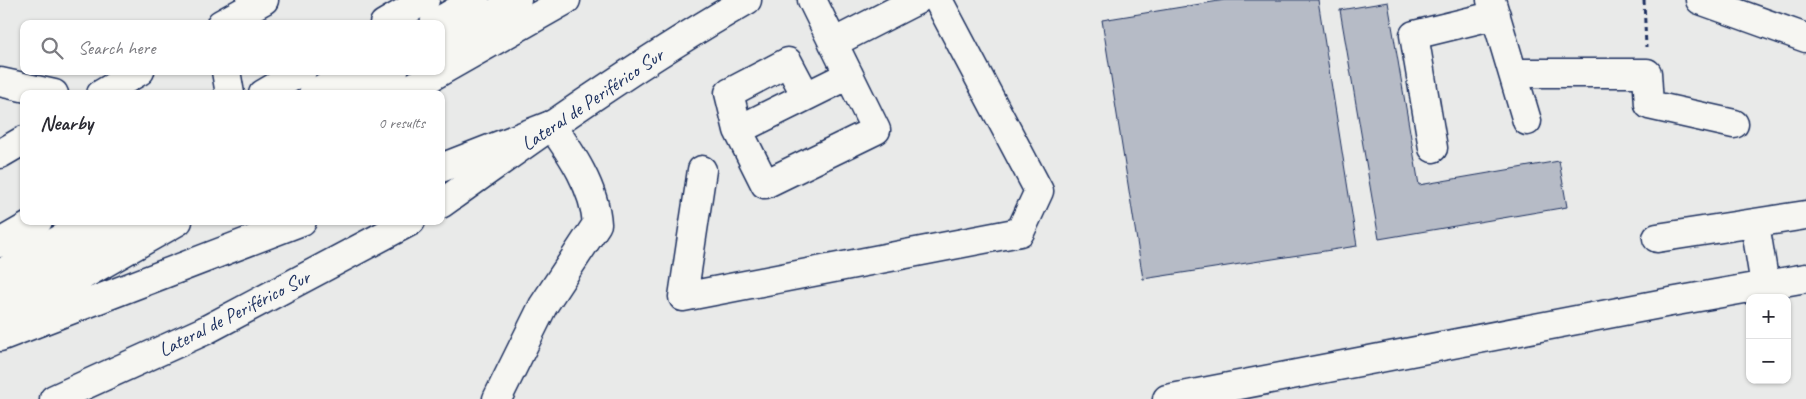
<!DOCTYPE html>
<meta charset="utf-8">
<style>
body{margin:0;font-family:Caveat,sans-serif;background:#f2f2f3;color:#2b2b33}
.controls{position:absolute;right:15px;bottom:15px;display:grid;overflow:hidden;border-radius:10px;box-shadow:0 1px 4px #0004}
.controls button{width:45px;height:45px;display:grid;place-items:center;padding:0;border:0;border-bottom:1px solid #e1e1e2;background:#fff;color:#2b2b33;font:25px sans-serif}
.list{margin:0;padding:0;list-style:none}
h2{display:flex;justify-content:space-between;align-items:center;height:65px;margin:0;padding:0 20px;font-size:21px}
h2 small{font-size:16px;font-weight:400;color:#7c7c81}
.icon{flex:none;width:28px;height:28px;fill:none;stroke:currentColor;stroke-width:2;stroke-linecap:round;stroke-linejoin:round}
.map{position:relative;flex:none;width:1806px;height:399px;overflow:hidden}
.search{position:absolute;background:#fff;box-shadow:0 1px 4px #0004;left:20px;top:20px;width:425px;height:55px;display:flex;align-items:center;gap:12px;box-sizing:border-box;padding:0 18px;border-radius:10px;color:#7c7c81;font-size:19px}
.panel{position:absolute;background:#fff;box-shadow:0 1px 4px #0004;left:20px;top:90px;width:425px;height:135px;border-radius:10px}
.map>svg:first-child{display:block}
</style>
<div class="map">
<svg width="1806" height="399" viewBox="0 0 1806 399">
<rect width="100%" height="100%" fill="#e9eae9"/>
<filter id="ink" filterUnits="userSpaceOnUse"><feTurbulence type="fractalNoise" baseFrequency=".02" numOctaves="2"/><feDisplacementMap in="SourceGraphic" scale="10" xChannelSelector="R" yChannelSelector="G"/><feConvolveMatrix kernelMatrix="1 2 1 2 8 2 1 2 1" color-interpolation-filters="sRGB"/></filter>
<g filter="url(#ink)">
<path fill="#b6bbc6" stroke="#1b2f5e" d="M 1225,0 L 1318,0 L 1357,246 L 1143,279 L 1102,20 Z
M 1388,2 L 1419,185 L 1559,161 L 1567,207 L 1379,239 L 1340,10 Z"/>
<g fill="none" stroke-linecap="round" stroke-linejoin="round">
<defs>
<path id="minor" d="M 812,0 L 876,130 L 765,184 L 738,130 L 849,75
M 1491,0 L 1527,121
M 1700,0 L 1806,38
M 221,24 L 264,0
M 434,24 L 475,0
M 833,43 L 917,0
M 441,44 L 517,0
M 226,71 L 230,94
M 1513,73 L 1647,73 L 1649,105 L 1734,124
M 0,82 L 54,94
M 101,94 L 140,71
M 313,94 L 352,71
M 355,94 L 394,71
M 738,130 L 729,93 L 788,62 L 806,96
M 1433,148 L 1414,35 L 1496,15
M 0,154 L 24,140
M 702,170 L 683,297 L 1020,232 L 1039,191 L 938,0
M 441,204 C 541,132 641,61 747,0
M 1755,224 L 1765,285
M 1657,238 L 1806,215
M 0,274 L 92,221
M 0,299 L 135,221
M 54,399 L 204,331 L 411,221
M 497,399 L 543,306 L 597,224 C 595,188 571,153 551,125
M 1167,399 L 1665,303 L 1806,278"/>
<path id="highway" d="M 384,24 L 425,0
M 441,71 L 566,0
M 263,94 L 302,71
M 401,94 L 441,71
M 441,168 L 551,125
M 0,243 L 38,221
M 1,322 L 178,221
M 0,337 L 302,221"/>
</defs>
<use href="#minor" stroke="#1b2f5e" stroke-width="31"/>
<use href="#highway" stroke="#1b2f5e" stroke-width="31"/>
<path stroke="#1b2f5e" stroke-width="3" stroke-dasharray="5 4" stroke-linecap="butt" d="M 1644,0 L 1646,47"/>
<use href="#minor" stroke="#f6f6f2" stroke-width="28"/>
<use href="#highway" stroke="#f6f6f2" stroke-width="28"/>
</g>
</g>
<g text-anchor="middle" stroke-width="4" stroke-linejoin="round" paint-order="stroke">
<g font-size="20" fill="#1b2f5e" stroke="#f6f6f2">
<text transform="translate(592 99) rotate(-34)" y="7">Lateral de Periférico Sur</text>
<text transform="translate(234 313) rotate(-27)" y="7">Lateral de Periférico Sur</text>
</g>
</g>
</svg>
<div class="controls">
<button>+</button>
<button>−</button>
</div>
<div class="search"><svg class="icon" aria-label="search" viewBox="0 0 24 24"><circle cx="10" cy="10" r="6"/><path d="M15 15l6 6"/></svg>Search here</div>
<section class="panel">
<h2>Nearby<small>0 results</small></h2>
<ul class="list">
</ul>
</section>
</div>
